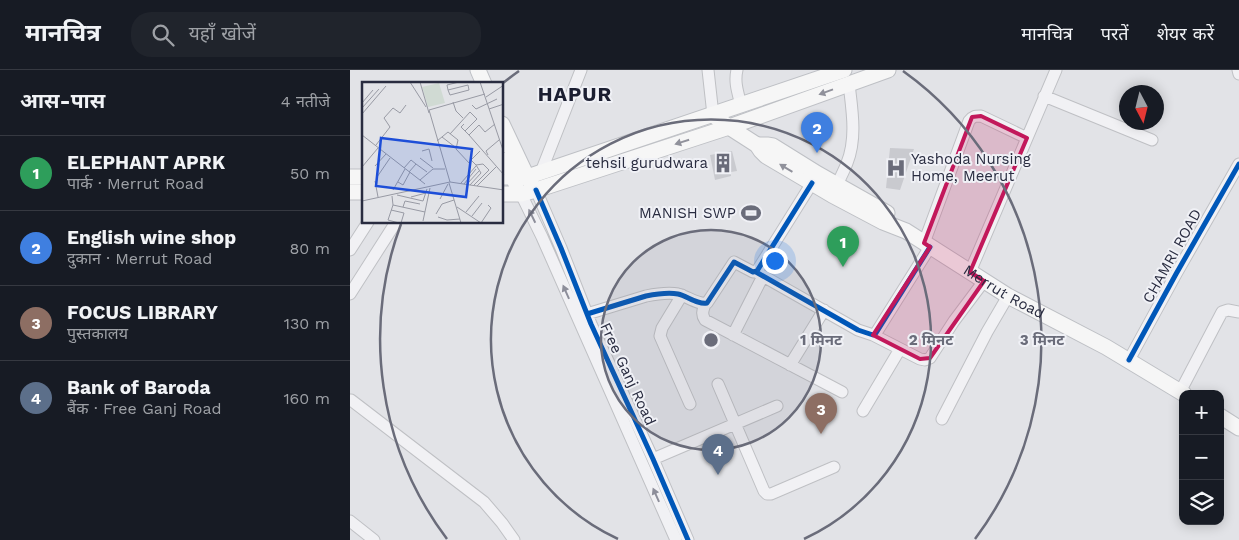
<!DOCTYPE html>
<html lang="hi">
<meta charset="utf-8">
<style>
body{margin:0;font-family:"Work Sans","Noto Sans Devanagari",sans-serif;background:#20242c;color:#f1f3f6}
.controls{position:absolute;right:15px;bottom:15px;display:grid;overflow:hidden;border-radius:10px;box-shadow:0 2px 12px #0003}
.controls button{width:45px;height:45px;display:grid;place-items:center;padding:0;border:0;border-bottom:1px solid #363941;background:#171b24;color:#f1f3f6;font:25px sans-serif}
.compass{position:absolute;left:769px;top:15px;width:45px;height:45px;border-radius:50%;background:#171b24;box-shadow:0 2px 12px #0003;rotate:173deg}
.you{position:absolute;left:424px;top:190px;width:18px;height:18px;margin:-12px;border:4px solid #fff;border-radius:50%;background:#1a73e8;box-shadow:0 0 0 8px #1a73e833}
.badge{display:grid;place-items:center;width:32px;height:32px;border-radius:50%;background:#6a6c7a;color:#fff;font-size:16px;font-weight:700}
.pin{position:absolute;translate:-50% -41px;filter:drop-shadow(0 1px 2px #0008)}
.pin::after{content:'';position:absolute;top:26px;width:18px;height:15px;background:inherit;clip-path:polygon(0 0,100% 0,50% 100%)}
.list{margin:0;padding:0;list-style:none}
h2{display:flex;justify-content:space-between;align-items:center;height:65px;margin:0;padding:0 20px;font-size:21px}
h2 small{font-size:16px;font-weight:400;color:#9ea1a6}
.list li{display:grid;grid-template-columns:32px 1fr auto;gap:15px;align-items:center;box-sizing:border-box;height:75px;padding:0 20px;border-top:1px solid #363941}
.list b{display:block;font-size:19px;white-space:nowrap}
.list p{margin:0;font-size:16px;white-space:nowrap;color:#9ea1a6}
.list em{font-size:16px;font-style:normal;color:#9ea1a6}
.icon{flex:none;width:28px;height:28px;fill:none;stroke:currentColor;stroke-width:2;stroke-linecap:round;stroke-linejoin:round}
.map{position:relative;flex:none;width:889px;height:470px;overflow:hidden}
header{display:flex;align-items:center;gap:30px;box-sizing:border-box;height:70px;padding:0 25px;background:#171b24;border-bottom:1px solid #363941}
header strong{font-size:24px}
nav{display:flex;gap:28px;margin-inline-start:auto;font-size:18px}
.search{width:350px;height:45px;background:#20242c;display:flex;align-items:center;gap:12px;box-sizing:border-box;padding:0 18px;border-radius:20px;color:#9ea1a6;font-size:19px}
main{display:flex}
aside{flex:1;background:#171b24}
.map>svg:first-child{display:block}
</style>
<header>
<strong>मानचित्र</strong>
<div class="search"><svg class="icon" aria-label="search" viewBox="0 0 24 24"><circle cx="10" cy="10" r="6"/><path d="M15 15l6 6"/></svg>यहाँ खोजें</div>
<nav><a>मानचित्र</a><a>परतें</a><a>शेयर करें</a></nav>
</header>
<main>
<aside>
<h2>आस-पास<small>4 नतीजे</small></h2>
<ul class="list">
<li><span class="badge" style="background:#2e9e5b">1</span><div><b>ELEPHANT APRK</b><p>पार्क · Merrut Road</p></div><em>50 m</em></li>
<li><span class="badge" style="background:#3f7fe0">2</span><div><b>English wine shop</b><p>दुकान · Merrut Road</p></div><em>80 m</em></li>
<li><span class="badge" style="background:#8d6e63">3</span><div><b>FOCUS LIBRARY</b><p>पुस्तकालय</p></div><em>130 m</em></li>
<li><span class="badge" style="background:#5c6f8a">4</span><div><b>Bank of Baroda</b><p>बैंक · Free Ganj Road</p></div><em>160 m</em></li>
</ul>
</aside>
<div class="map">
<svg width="889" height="470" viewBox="0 0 889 470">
<rect width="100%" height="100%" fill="#e2e3e7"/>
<path fill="#c9cacf" d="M 540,78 L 564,79 L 550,120 L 536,118 Z
M 382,81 L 387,101 L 381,102 L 381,106 L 365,110 L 360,85 Z"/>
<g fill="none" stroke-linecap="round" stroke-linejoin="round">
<defs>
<path id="minor" d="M 358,0 L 363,45
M 387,0 C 384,12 388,23 391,35
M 888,0 L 889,4
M 694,26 L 802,70
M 191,102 L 231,0
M 487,115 C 490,108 494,101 497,93 C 507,68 502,40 499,14
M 186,120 L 211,178 L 241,254 L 303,389 L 338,470
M 171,124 L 192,167 L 326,470
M 574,173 L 619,51 C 623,46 625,46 631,46 L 677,68
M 0,180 L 18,152
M 406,202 L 508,260 L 523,265 L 526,263 L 580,177
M 620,202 L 706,0
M 0,224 L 46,152
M 332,225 L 312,258 L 310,266 L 340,334
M 355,234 C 353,240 351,244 355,250 L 492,322
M 237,244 L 296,226 C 306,224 317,222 328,224 C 337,226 348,235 357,233 L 384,192 L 403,202 L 407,201 L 462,113
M 383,265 L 413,206
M 523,265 L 570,289 L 575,290 L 580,288 L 604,251 L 634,211
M 779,290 L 826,204 L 889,94
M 440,295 L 474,240
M 368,314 L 414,421 L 417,424 L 421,424 L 484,397
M 830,322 L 872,242 L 878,240 L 889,242
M 1,330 L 134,432 L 152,453 L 164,470
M 513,341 L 550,279
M 592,349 L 637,262 L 658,226
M 303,389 L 427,336
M 0,451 L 24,470"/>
<g id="major">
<path d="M 128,0 L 134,14"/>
<path id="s1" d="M 363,45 L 379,57 L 407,75 L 411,81 L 416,86 L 482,125 L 533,152 L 556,161 L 658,226 L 756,277 L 834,324"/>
<path d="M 152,54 L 177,107 L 181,113"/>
<path d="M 407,75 L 417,75 L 423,76 L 468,104 L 537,143"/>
<path d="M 152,82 L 166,114"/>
<path d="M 0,107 L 14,107"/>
<path d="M 152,107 L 177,107 L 494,0"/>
<path d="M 0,122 L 14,122"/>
<path d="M 152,124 L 171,124 L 186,120 L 379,57 L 538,0"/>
<path d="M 870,346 L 889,358"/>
</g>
</defs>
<use href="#minor" stroke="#bfc0c4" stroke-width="13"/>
<use href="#major" stroke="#bec0c5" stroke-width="17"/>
<use href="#minor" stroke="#f1f1f4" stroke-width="11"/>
<use href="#major" stroke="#f6f6f6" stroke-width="15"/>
<defs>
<path id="cycleway" d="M 186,120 L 211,178 L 241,254 L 303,389 L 338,470
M 406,202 L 508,260 L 523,265 L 526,263 L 580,177
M 237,244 L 296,226 C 306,224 317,222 328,224 C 337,226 348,235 357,233 L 384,192 L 403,202 L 407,201 L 462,113
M 779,290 L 826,204 L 889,94"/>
</defs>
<use href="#cycleway" stroke="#f0f1f6" stroke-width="8"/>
<use href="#cycleway" stroke="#0057b8" stroke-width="5"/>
</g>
<defs><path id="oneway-solid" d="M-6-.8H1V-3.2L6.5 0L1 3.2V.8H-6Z" transform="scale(1.25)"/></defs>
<g fill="#90919b">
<use href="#oneway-solid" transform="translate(476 22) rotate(160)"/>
<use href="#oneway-solid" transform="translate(332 72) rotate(162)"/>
<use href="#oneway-solid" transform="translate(436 98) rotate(-149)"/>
</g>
<g fill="#8d8e9a">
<use href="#oneway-solid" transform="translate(182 146) rotate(-116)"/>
<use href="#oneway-solid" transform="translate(216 222) rotate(-114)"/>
<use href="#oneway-solid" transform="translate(306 425) rotate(-114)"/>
</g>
<path fill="#c2185b" fill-opacity="0.2" stroke="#c2185b" stroke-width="4" stroke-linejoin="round" d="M 631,46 L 677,68 L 620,202 L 634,211 L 580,288 L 570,289 L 523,265 L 580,177 L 574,173 L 622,47 Z"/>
<circle cx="361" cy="270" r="110" fill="#6a6c7a" fill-opacity=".12"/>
<g fill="none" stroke="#6a6c7a" stroke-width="2.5">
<circle cx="361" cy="270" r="110"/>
<path d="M268 469A220 220 0 1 1 454 469"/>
<path d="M97 469A331 331 0 0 1 51 154M153 13A331 331 0 0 1 169 1M553 1A331 331 0 0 1 625 469"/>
</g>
<defs>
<symbol id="building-bare" viewBox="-9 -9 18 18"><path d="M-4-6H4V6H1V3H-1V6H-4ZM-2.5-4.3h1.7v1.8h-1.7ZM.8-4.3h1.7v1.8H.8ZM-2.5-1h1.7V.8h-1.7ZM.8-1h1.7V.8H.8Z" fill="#6a6c7a" stroke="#f0f1f6" stroke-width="2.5" paint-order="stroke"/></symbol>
<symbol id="hospital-bare" viewBox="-9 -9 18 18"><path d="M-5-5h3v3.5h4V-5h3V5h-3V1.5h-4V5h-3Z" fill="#6a6c7a" stroke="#f0f1f6" stroke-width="2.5" paint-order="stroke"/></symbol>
<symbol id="stadium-bare" viewBox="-9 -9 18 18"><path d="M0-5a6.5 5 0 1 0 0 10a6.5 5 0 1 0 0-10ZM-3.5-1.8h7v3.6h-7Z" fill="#6a6c7a" stroke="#f0f1f6" stroke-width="2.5" paint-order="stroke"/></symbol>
</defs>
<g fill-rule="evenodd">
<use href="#building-bare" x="359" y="79" width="28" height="28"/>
<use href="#hospital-bare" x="532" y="84" width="28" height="28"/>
<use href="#stadium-bare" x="387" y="129" width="28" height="28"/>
</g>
<g text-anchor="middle" stroke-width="4" stroke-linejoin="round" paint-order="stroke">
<g font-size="15" fill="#292c40" stroke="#f0f1f6" text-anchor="end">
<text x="561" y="94" text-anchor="start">Yashoda Nursing<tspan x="561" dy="17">Home, Meerut</tspan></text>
<text x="358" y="98">tehsil gurudwara</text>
<text x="386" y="148">MANISH SWP</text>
</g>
<g font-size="15" fill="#292c40" stroke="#f0f1f6">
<text transform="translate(822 186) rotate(-61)" y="5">CHAMRI ROAD</text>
<text dy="5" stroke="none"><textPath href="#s1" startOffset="342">Merrut Road</textPath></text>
<text transform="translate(278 304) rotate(65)" y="5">Free Ganj Road</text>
</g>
<g font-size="20" font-weight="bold" letter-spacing="1" fill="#1b1e31" stroke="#f0f1f6">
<text x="225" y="31">HAPUR</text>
</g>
</g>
<g transform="translate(12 12)">
<rect width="141" height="141" fill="#e2e3e7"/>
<path d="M 77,1 L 83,21 L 66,25 L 60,5 Z" fill="#d0dad3"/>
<path fill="none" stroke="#989aa4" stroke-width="1" d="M 48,0 L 64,25M 58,0 L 67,31M 118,0 L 142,71M 86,8 L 106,3 L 107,8 L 88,13 L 86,8 L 85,3 L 97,0M 124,15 L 142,3M 91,20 L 94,29 L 101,36M 0,21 L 11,8M 110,23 L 114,27 L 135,17M 0,26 L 17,7M 127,27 L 142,22M 0,32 L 24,4M 102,42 L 99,45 L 107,53M 133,42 L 123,50 L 117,43 L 107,53 L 142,93M 88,52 L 108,30 L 115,37 L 103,49M 0,53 L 63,102M 80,55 L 93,65M 75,59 L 86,50 L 96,58 L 94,67 L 108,82M 14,63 L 28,45 L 22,36 L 31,26 L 38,31 L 44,23M 60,69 L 67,67 L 70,79M 126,73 L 124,69 L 137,58M 58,76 L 71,86M 13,84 L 24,72M 0,85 L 16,66M 42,86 L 49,78 L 54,82M 47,90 L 54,82 L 65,90M 15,95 L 28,76M 58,98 L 71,87 L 83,87M 13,99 L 16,115M 36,100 L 41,103 L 48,90M 88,100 L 67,28 L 123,12M 87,101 L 99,141M 99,101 L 114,84M 102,102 L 114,87M 105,102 L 117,89M 108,103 L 119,91 L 114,83M 112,103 L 127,88 L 121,82 L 114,83 L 109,78 L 118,69M 115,104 L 134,85M 31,108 L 43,87M 35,113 L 61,119 L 65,107M 30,114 L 31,123 L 26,138 L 37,141M 49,115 L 64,111M 78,117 L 86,102M 0,119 L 88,100 L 142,108M 31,123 L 63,130M 41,125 L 43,119 L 58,122M 95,125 L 119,141M 29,128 L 42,131 L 39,141M 104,130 L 117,114M 74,132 L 80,122 L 92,118M 110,134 L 120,121M 76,135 L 85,138 L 98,137M 61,139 L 68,106M 119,141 L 129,126 L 126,123"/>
<path fill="#1d4ed8" fill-opacity="0.15" stroke="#1d4ed8" stroke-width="2.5" d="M 19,56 L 110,67 L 104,115 L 14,104 Z"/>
<rect width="141" height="141" fill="none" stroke="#292c40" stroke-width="2.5"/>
</g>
<circle cx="361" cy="270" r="8" fill="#6a6c7a" stroke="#f0f1f6" stroke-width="2.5"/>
<g font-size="15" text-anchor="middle" font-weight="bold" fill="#6a6c7a" stroke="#f0f1f6" stroke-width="4" stroke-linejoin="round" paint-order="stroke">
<text x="471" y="275">1 मिनट</text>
<text x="581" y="275">2 मिनट</text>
<text x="692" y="275">3 मिनट</text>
</g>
</svg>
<div class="controls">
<button>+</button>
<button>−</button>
<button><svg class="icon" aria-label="layers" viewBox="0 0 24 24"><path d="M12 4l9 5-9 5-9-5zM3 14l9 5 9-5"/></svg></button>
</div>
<svg class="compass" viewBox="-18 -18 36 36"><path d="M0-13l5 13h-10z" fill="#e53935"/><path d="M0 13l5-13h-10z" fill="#9ea1a6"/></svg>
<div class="you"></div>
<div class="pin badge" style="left:493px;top:197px;background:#2e9e5b">1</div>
<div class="pin badge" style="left:467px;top:83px;background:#3f7fe0">2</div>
<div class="pin badge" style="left:471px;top:364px;background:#8d6e63">3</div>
<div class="pin badge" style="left:368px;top:405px;background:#5c6f8a">4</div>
</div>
</main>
